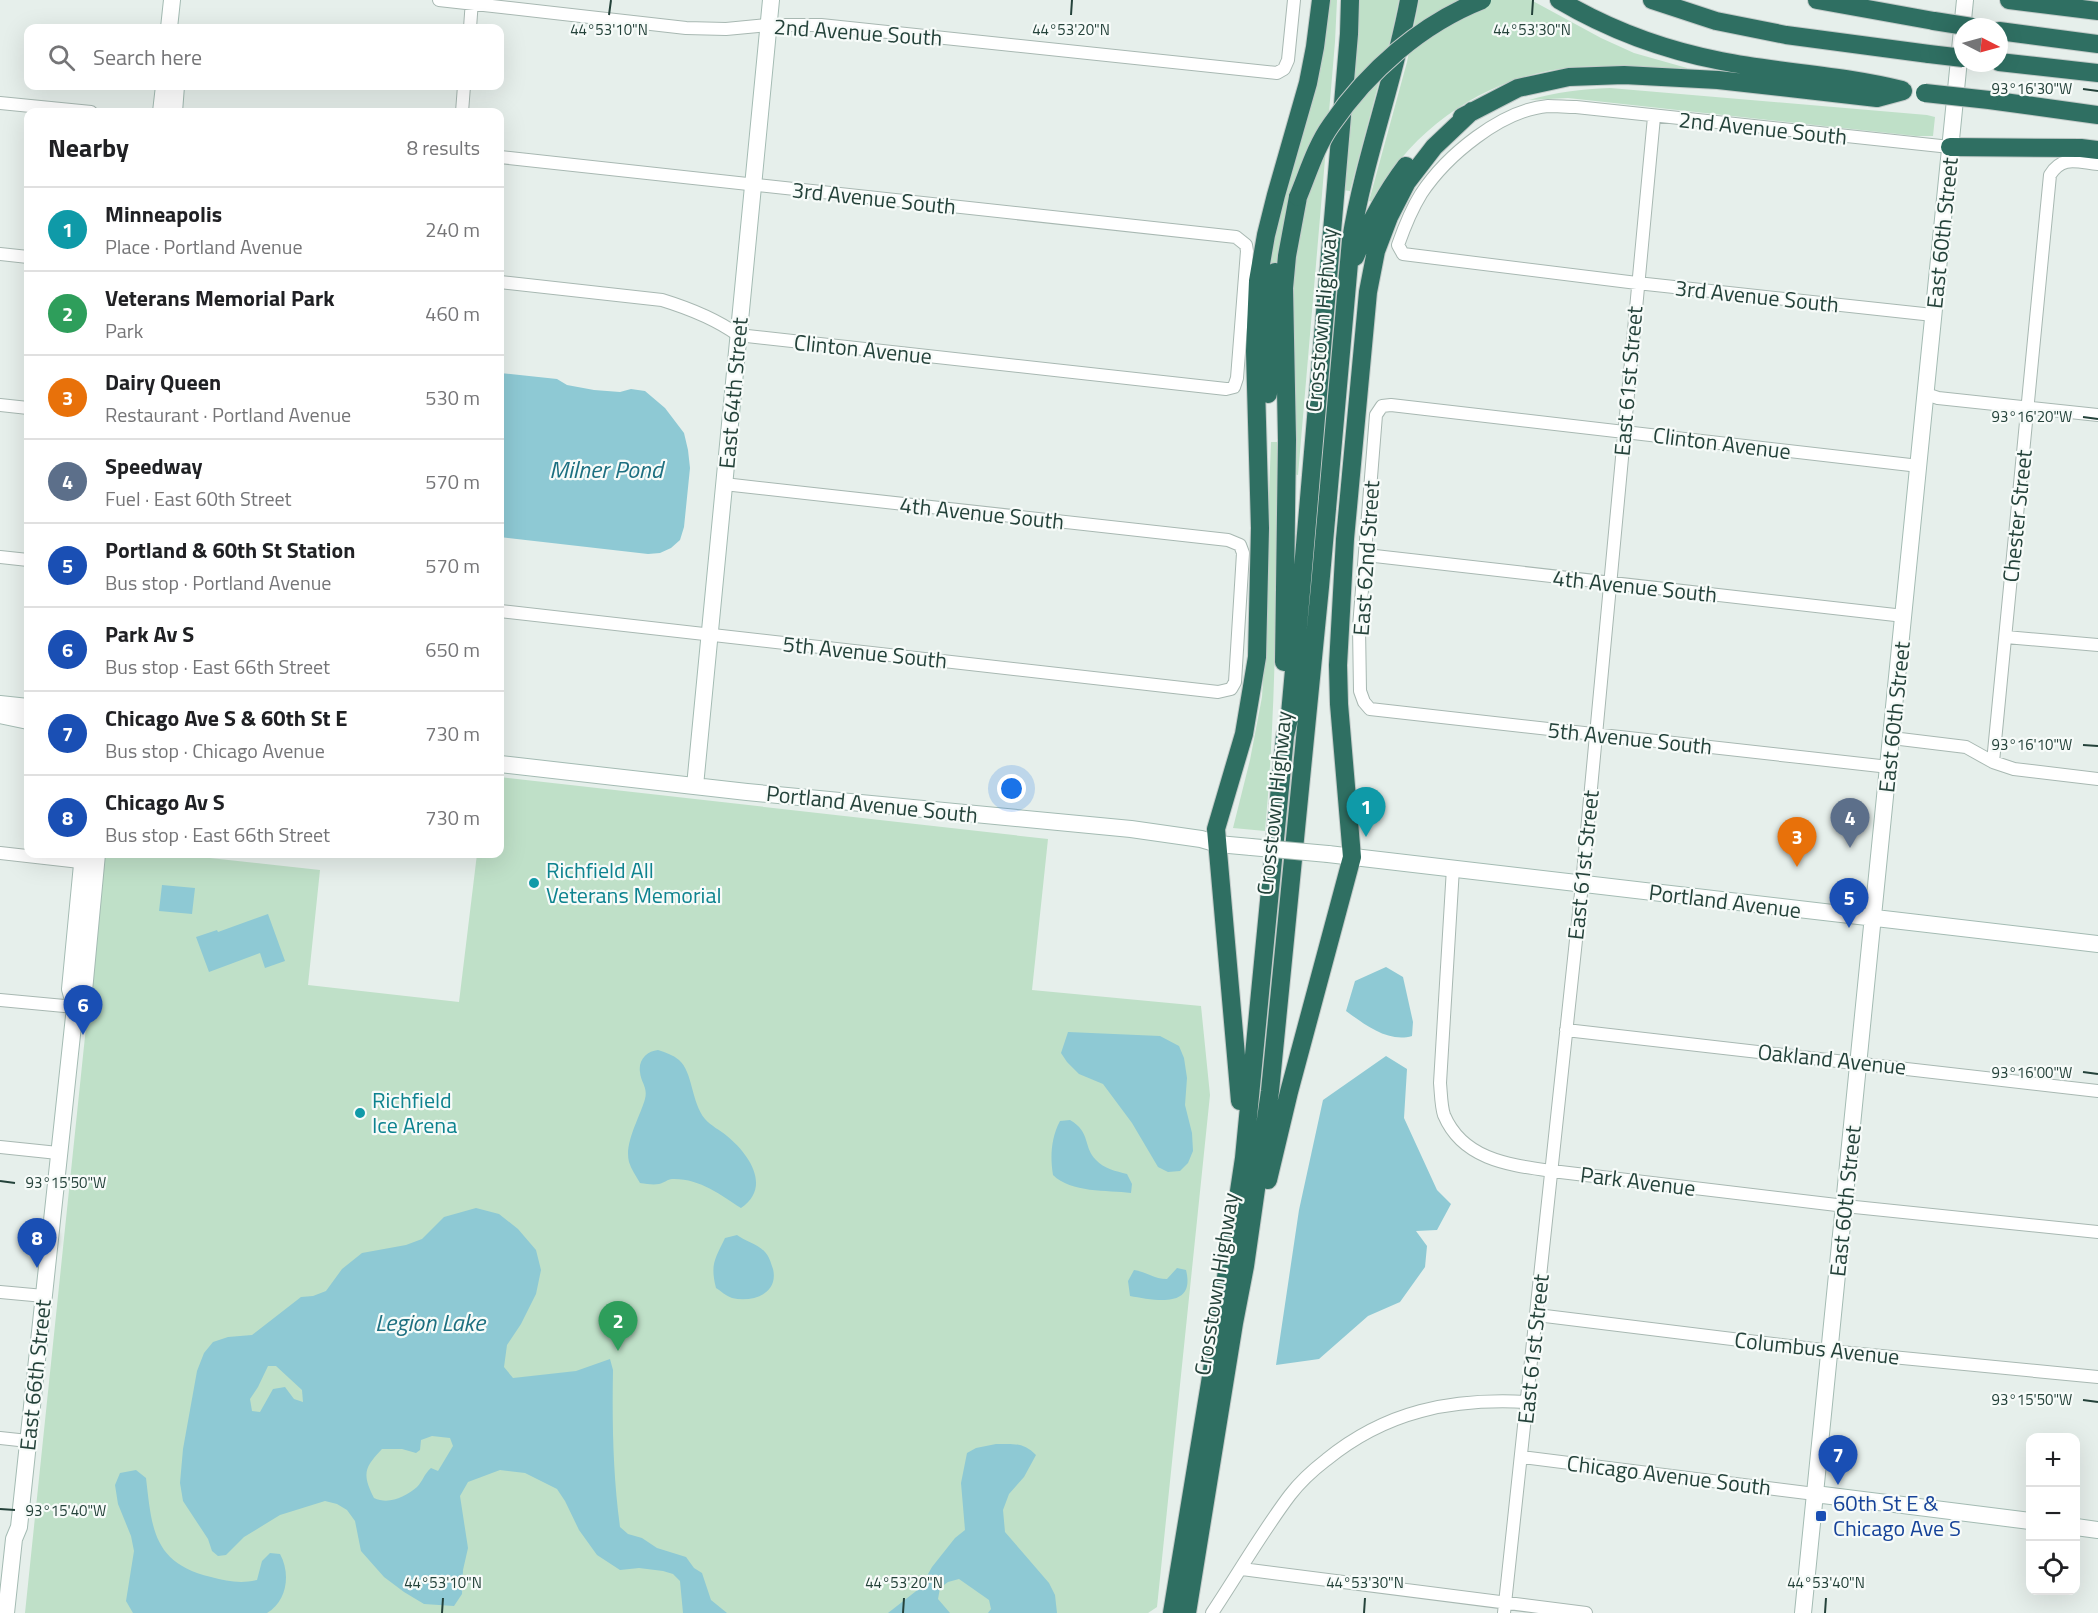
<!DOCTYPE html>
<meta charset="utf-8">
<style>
body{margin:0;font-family:"Titillium Web",sans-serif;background:#f2f2f2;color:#202124}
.controls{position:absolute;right:18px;bottom:18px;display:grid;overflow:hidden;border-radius:12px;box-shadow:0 6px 24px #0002}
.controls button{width:54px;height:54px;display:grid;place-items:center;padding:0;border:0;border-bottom:2px solid #e0e0e0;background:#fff;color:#202124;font:30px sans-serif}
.compass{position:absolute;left:1954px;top:18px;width:54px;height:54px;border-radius:50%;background:#fff;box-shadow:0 6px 24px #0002;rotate:96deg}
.you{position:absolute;left:1012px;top:789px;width:21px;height:21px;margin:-15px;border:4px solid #fff;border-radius:50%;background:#1a73e8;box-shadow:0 0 0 9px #1a73e833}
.badge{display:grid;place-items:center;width:39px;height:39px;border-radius:50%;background:#7f4e3f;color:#fff;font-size:20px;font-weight:700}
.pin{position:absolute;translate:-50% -50px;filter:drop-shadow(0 2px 3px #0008)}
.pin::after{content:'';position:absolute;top:32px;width:21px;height:18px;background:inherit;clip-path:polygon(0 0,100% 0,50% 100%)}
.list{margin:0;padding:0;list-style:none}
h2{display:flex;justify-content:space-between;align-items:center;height:78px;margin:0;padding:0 24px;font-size:26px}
h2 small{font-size:20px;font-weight:400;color:#757577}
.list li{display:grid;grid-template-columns:39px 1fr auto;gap:18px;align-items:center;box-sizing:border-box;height:84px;padding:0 24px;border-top:2px solid #e0e0e0}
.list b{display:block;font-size:22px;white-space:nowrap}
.list p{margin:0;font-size:20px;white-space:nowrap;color:#757577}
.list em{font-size:20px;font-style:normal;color:#757577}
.icon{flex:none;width:33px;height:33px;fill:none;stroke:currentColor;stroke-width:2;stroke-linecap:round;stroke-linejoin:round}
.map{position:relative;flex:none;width:2098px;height:1613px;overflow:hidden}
.search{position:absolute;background:#fff;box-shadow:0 6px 24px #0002;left:24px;top:24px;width:480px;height:66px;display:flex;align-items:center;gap:15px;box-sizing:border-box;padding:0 21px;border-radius:12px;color:#757577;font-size:22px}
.panel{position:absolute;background:#fff;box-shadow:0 6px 24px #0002;left:24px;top:108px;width:480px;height:750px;border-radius:12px}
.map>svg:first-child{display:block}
</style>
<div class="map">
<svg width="2098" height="1613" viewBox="0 0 2098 1613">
<rect width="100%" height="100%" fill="#e6efeb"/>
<path fill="#bfe0c8" d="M 1324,0 L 1337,0 L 1335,42 L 1298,475 L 1293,474 L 1290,344 L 1294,269 L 1269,264 L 1263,277 Z
M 1356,0 L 1399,0 L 1392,33 L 1350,191 L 1343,190 Z
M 1419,0 L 1531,0 L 1601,38 L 1634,53 L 1687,68 L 1686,73 C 1650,70 1613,65 1577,67 C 1490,74 1413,125 1372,202 L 1369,201 L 1407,62 Z
M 1610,88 L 1927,115 L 1935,117 L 1933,136 L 1916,136 L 1568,98 L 1529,100 C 1556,92 1581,89 1610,88 Z
M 1271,442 L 1278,442 C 1276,572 1277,702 1265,831 L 1233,828 L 1250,760 L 1262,697 L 1268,590 L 1267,546 Z
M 500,777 L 1048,839 L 1032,990 L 1201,1006 L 1210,1095 L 1157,1607 L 1148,1613 L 25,1613 L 104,854 L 173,854 L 320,870 L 308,985 L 459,1002 L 477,854 L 500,854 Z"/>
<path fill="#8ec9d4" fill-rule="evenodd" d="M 500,373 L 557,379 L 567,385 L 594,390 L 620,392 L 631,389 L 645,391 L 665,408 L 684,433 L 688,450 L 690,468 L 684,527 L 680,540 L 671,548 L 660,553 L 648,554 L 500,537 Z
M 162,885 L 195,888 L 192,914 L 159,911 Z
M 268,914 L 285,961 L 265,968 L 260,953 L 209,972 L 196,937 L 217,930 L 218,932 Z
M 1386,967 L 1403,977 L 1413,1022 L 1412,1036 C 1388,1043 1364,1024 1346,1011 L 1355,981 Z
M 1068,1032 L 1160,1036 L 1179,1046 L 1184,1058 L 1187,1078 L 1185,1105 L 1192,1133 L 1193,1151 L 1188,1163 L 1180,1171 L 1168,1172 L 1158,1167 L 1132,1123 L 1103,1084 L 1079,1074 L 1067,1062 L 1061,1053 Z
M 658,1050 C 665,1052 673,1055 679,1060 C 693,1072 691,1102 705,1119 C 711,1126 720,1130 727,1136 C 749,1154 772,1187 741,1208 C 721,1195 699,1178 672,1179 C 668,1179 664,1183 659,1184 C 653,1185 647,1184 640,1183 C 636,1176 631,1169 629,1162 C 624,1143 640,1117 645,1099 C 648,1087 641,1083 640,1072 C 638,1060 647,1051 658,1050 Z
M 1386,1056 L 1407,1069 L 1404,1118 L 1437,1190 L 1451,1204 L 1437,1230 L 1416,1231 L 1427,1246 L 1425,1267 L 1400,1302 L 1368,1316 L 1319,1359 L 1276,1365 L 1299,1210 L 1323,1100 Z
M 1070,1120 C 1091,1132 1083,1147 1096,1160 C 1104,1169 1116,1171 1127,1174 L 1132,1184 L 1131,1193 C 1107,1190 1071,1193 1053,1175 C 1050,1157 1051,1138 1060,1121 Z
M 476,1208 L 499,1214 L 518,1229 L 536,1250 L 541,1270 L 536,1294 L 521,1324 L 507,1345 L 504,1367 L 513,1378 L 576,1371 L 610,1359 L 613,1370 C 612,1423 613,1475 620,1527 L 628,1534 L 642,1538 L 657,1548 L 686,1557 L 694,1568 L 702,1573 L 711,1600 L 727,1613 L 683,1613 L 680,1581 L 673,1574 L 663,1571 L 639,1568 L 620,1570 L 597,1555 L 579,1530 L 565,1501 L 557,1489 L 525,1473 L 500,1470 L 468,1482 L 460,1496 L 468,1548 L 463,1570 L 462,1594 L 454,1606 L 424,1604 L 404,1592 L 384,1577 L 361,1551 L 355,1521 L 347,1510 L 337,1504 L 325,1501 L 280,1515 L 244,1537 L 226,1555 L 218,1556 L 212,1551 L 208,1539 L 183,1501 L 180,1483 L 183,1449 L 197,1371 L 204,1353 L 213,1342 L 228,1337 L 252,1335 L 301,1297 L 313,1296 L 326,1291 L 342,1269 L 362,1253 L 406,1245 L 422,1239 L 444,1217 ZM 268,1366 L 276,1366 L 302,1390 L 303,1402 L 294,1399 L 285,1387 L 273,1389 L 260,1412 L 252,1411 L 250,1399 L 258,1387 ZM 432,1436 L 450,1438 L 453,1446 L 438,1471 L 431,1468 C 424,1474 423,1481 417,1487 C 405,1497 389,1505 374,1498 C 362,1474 364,1468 382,1449 L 402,1449 L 416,1453 L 420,1450 L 421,1440 Z
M 737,1235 C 745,1241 758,1244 765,1252 C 769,1256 771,1263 773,1269 C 779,1294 752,1303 732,1298 C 726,1296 721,1291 716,1288 C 710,1264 715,1259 725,1238 Z
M 1177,1268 L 1186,1270 C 1196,1310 1154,1300 1130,1296 L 1128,1281 L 1134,1270 C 1147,1272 1154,1279 1167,1279 Z
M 996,1444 C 1014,1444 1023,1442 1036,1455 L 1024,1477 L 1009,1494 L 1003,1510 L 1005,1532 L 1049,1583 L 1055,1595 L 1057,1613 L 988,1613 L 991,1609 L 989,1600 L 959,1579 L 948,1582 L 940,1588 L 938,1599 L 950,1613 L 888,1613 L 920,1588 L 932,1567 L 955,1538 L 965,1530 L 961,1483 L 967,1453 L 976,1448 Z
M 136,1470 L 146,1478 C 152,1529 153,1563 211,1577 C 227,1581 240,1584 257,1580 L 262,1561 L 270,1553 L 280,1554 C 291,1574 287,1601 267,1613 L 133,1613 L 126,1601 L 134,1551 L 131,1536 L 118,1504 L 115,1485 L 120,1473 Z"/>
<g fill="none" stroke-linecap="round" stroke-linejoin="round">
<defs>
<path id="street" d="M 439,0 L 686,28 L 726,29 L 768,25 L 821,25 L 1277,73 L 1284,69 L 1288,60 L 1294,0
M 470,28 L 472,0
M 0,103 L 91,112
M 462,112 L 464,86
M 500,157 L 1236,237 L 1246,245 L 1247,251 L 1237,378 L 1234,387 L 1226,389 L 738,335 C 716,319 688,308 662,300 L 500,282
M 0,254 L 28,257
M 1933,315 L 1637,283 L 1403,254 L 1398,245 C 1404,228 1411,210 1421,194 C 1446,156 1501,110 1548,106 C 1557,106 1567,107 1576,107 L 1950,147
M 1926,394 L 1938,398 L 2098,415
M 0,405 L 28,408
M 1366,555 L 1904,616
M 0,557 L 28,560
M 500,611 L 1218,692 L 1231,689 L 1235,682 L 1243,553 L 1240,545 L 1228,540 L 724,484
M 2006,637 L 2098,645
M 1892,738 L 1966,747 L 1993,762 L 2014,769 L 2098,779
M 1993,762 L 2050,175 C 2062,155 2077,162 2098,164
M 1889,767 L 1370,709 L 1364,702 L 1360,691 L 1359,627 L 1376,415 L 1382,406 L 1391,405 L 1919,466
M 0,853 L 89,863
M 1453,868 L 1440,1083 C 1441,1093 1441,1106 1444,1115 C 1463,1160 1510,1165 1552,1171 L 1845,1206 L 2098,1232
M 0,1000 L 75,1007
M 1566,1030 L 2098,1091
M 0,1147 L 58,1153
M 0,1292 L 44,1296
M 1537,1315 L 1830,1351 L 2098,1377
M 0,1438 L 28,1441
M 1522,1457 L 1815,1494
M 1242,1569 L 1586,1613
M 1212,1613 C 1238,1574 1262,1532 1290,1495 C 1300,1482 1313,1470 1326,1460 C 1386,1411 1451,1398 1527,1402
M 1504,1613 L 1582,884 L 1654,117"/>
<path id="secondary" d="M 169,28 L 172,0
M 161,112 L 164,86
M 174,112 L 176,86
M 0,704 L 28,707
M 0,715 L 28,721
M 500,764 L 747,792 L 1131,829 L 1201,839 L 1218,844 L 1251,847
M 695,786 L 771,0
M 1328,854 L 2098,944
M 75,1007 L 84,991 L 97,854
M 1815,1494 L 2030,1521
M 2076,1527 L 2098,1530
M 6,1613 L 14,1539 L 19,1527 L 75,1007 L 70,989 L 83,854
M 1803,1613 L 1965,0"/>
<path id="highway" d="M 1559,0 C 1608,29 1664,50 1721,61 C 1781,73 1843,75 1902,90
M 1652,0 L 1716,21 L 1786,35 L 1929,54
M 1817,0 L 1934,21
M 2009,0 L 2098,11
M 1999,31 L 2098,44
M 1999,62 L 2098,73
M 1989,100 L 2098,115
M 1462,117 L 1518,88 L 1569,77 L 1624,75 L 1718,80 L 1877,98 L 1903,91
M 1950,147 L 2081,148 L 2098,150
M 1355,257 C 1369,224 1384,195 1406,166
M 1268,394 L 1271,316 L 1275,272
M 1284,662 L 1287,440 L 1284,288 L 1287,256 L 1298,197
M 1240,1101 L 1216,829 L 1244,734 L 1257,657 L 1260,528 L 1255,351 L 1258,281 L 1266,235 L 1276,195 L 1308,83 L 1315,47 L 1321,0
M 1268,1180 L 1289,1092 L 1352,857 L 1339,704 L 1338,665 L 1345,539 L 1368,292 L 1376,251 L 1389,217 L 1407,182 L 1434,147 L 1472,111
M 1172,1613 L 1210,1383 L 1244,1158 L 1285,736 L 1290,714 L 1299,615 L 1349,34 L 1350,0
M 1187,1613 L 1234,1323 L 1245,1266 L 1270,1091 L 1320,587 L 1351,240 C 1364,159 1394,81 1409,0"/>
</defs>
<use href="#street" stroke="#a8b8b2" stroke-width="14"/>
<use href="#secondary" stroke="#a4bbb3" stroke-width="18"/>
<use href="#highway" stroke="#c2cac8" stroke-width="20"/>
<use href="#street" stroke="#fff" stroke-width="12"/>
<use href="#secondary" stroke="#fff" stroke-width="16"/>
<use href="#highway" stroke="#2f6f62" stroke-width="18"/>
<defs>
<path id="secondary-bridge" d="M 1251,847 L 1328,854"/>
<path id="highway-bridge" d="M 1934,21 L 1972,27
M 1929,54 L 1963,58
M 1925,93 L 1989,100
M 1298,197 C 1308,173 1316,146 1331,125 C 1368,71 1421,24 1482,0"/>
</defs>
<use href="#secondary-bridge" stroke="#a4bbb3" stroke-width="18" stroke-linecap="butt"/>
<use href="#highway-bridge" stroke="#c2cac8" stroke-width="20" stroke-linecap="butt"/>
<use href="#secondary-bridge" stroke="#fff" stroke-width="16"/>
<use href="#highway-bridge" stroke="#2f6f62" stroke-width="18"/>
</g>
<path fill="none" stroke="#24423a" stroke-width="2" d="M 609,15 L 611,0M 1071,15 L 1072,0M 1532,15 L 1533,0M 2083,89 L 2098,91M 2083,417 L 2098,419M 2083,745 L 2098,746M 2083,1072 L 2098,1074M 0,1181 L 15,1183M 2083,1400 L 2098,1402M 0,1509 L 15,1510M 442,1613 L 443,1598M 903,1613 L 904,1598M 1364,1613 L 1365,1598M 1825,1613 L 1826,1598"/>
<g fill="#0f9aa8" stroke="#f7fbf9" stroke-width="2">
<circle cx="534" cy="883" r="6"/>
<circle cx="360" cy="1113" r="6"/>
</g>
<rect fill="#1a4fb4" stroke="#f7fbf9" stroke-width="2" x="1815" y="1510" width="12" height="12" rx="3"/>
<g text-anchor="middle" stroke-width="4.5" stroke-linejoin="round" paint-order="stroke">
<g font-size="22" fill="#24423a" stroke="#f7fbf9">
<text transform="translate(858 32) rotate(4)" y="8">2nd Avenue South</text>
<text transform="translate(1763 128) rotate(6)" y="8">2nd Avenue South</text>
<text transform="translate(874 198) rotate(6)" y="8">3rd Avenue South</text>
<text transform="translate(1942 233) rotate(-84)" y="8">East 60th Street</text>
<text transform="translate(1757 296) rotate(6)" y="8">3rd Avenue South</text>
<text transform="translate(1321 320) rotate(-85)" y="8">Crosstown Highway</text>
<text transform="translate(863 349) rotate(6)" y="8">Clinton Avenue</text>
<text transform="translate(1628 381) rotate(-85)" y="8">East 61st Street</text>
<text transform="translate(733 393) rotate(-85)" y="8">East 64th Street</text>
<text transform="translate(1722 443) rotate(7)" y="8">Clinton Avenue</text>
<text transform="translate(982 513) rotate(6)" y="8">4th Avenue South</text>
<text transform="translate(2017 516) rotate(-84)" y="8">Chester Street</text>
<text transform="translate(1366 558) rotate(-86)" y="8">East 62nd Street</text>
<text transform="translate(1635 586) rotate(6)" y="8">4th Avenue South</text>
<text transform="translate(865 652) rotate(6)" y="8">5th Avenue South</text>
<text transform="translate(1894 717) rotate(-84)" y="8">East 60th Street</text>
<text transform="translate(1630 738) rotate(6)" y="8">5th Avenue South</text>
<text transform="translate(1274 803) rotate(-84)" y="8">Crosstown Highway</text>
<text transform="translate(872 804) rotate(6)" y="8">Portland Avenue South</text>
<text transform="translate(1583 865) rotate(-84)" y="8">East 61st Street</text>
<text transform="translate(1725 901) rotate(7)" y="8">Portland Avenue</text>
<text transform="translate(1832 1059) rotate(6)" y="8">Oakland Avenue</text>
<text transform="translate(1638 1181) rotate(7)" y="8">Park Avenue</text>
<text transform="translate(1845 1201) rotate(-84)" y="8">East 60th Street</text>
<text transform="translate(1216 1284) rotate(-81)" y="8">Crosstown Highway</text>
<text transform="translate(1817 1348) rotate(6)" y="8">Columbus Avenue</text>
<text transform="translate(1533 1349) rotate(-84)" y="8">East 61st Street</text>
<text transform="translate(35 1375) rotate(-84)" y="8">East 66th Street</text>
<text transform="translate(1669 1475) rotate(7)" y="8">Chicago Avenue South</text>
</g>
<g font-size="22" fill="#0d838f" stroke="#f7fbf9" text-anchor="start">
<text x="546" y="878">Richfield All<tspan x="546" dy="25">Veterans Memorial</tspan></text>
<text x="372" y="1108">Richfield<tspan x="372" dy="25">Ice Arena</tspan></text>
</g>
<g font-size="22" fill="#164399" stroke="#f7fbf9" text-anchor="start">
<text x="1833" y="1511">60th St E &amp;<tspan x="1833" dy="25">Chicago Ave S</tspan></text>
</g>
<g font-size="24" font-style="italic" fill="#1c6f80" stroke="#f7fbf9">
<text x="606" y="478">Milner Pond</text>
<text x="430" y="1331">Legion Lake</text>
</g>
</g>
<g font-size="15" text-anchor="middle" fill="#24423a" stroke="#f7fbf9" stroke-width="4.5" stroke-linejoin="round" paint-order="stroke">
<text x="609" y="35">44°53'10"N</text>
<text x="1071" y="35">44°53'20"N</text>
<text x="1532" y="35">44°53'30"N</text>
<text x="2032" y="94">93°16'30"W</text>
<text x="2032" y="422">93°16'20"W</text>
<text x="2032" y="750">93°16'10"W</text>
<text x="2032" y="1078">93°16'00"W</text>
<text x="66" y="1188">93°15'50"W</text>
<text x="2032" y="1405">93°15'50"W</text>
<text x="66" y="1516">93°15'40"W</text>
<text x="443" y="1588">44°53'10"N</text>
<text x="904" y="1588">44°53'20"N</text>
<text x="1365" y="1588">44°53'30"N</text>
<text x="1826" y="1588">44°53'40"N</text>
</g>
</svg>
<div class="controls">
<button>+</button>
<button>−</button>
<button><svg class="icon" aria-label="locate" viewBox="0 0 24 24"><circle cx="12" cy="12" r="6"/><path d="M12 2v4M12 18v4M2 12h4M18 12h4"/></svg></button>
</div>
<svg class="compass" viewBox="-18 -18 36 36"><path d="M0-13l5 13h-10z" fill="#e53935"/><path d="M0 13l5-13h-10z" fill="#757577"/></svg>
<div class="you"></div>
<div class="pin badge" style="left:1366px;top:837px;background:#0f9aa8">1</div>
<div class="pin badge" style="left:618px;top:1351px;background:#2e9e5b">2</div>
<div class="pin badge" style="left:1797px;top:867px;background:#e8710a">3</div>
<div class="pin badge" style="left:1850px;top:848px;background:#5c6f8a">4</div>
<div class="pin badge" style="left:1849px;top:928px;background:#1a4fb4">5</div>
<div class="pin badge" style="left:83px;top:1035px;background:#1a4fb4">6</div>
<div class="pin badge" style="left:1838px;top:1485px;background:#1a4fb4">7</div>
<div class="pin badge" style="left:37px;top:1268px;background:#1a4fb4">8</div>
<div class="search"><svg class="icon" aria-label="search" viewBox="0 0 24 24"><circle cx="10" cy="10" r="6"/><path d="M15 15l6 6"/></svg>Search here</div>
<section class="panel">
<h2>Nearby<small>8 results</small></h2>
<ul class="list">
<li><span class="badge" style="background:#0f9aa8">1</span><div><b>Minneapolis</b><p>Place · Portland Avenue</p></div><em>240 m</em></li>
<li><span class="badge" style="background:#2e9e5b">2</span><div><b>Veterans Memorial Park</b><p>Park</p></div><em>460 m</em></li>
<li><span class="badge" style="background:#e8710a">3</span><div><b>Dairy Queen</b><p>Restaurant · Portland Avenue</p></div><em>530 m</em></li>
<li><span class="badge" style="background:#5c6f8a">4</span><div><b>Speedway</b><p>Fuel · East 60th Street</p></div><em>570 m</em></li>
<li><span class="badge" style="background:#1a4fb4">5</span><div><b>Portland &amp; 60th St Station</b><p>Bus stop · Portland Avenue</p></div><em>570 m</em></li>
<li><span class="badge" style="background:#1a4fb4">6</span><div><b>Park Av S</b><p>Bus stop · East 66th Street</p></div><em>650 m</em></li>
<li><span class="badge" style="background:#1a4fb4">7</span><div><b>Chicago Ave S &amp; 60th St E</b><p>Bus stop · Chicago Avenue</p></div><em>730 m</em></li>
<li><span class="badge" style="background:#1a4fb4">8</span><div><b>Chicago Av S</b><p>Bus stop · East 66th Street</p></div><em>730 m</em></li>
</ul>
</section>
</div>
